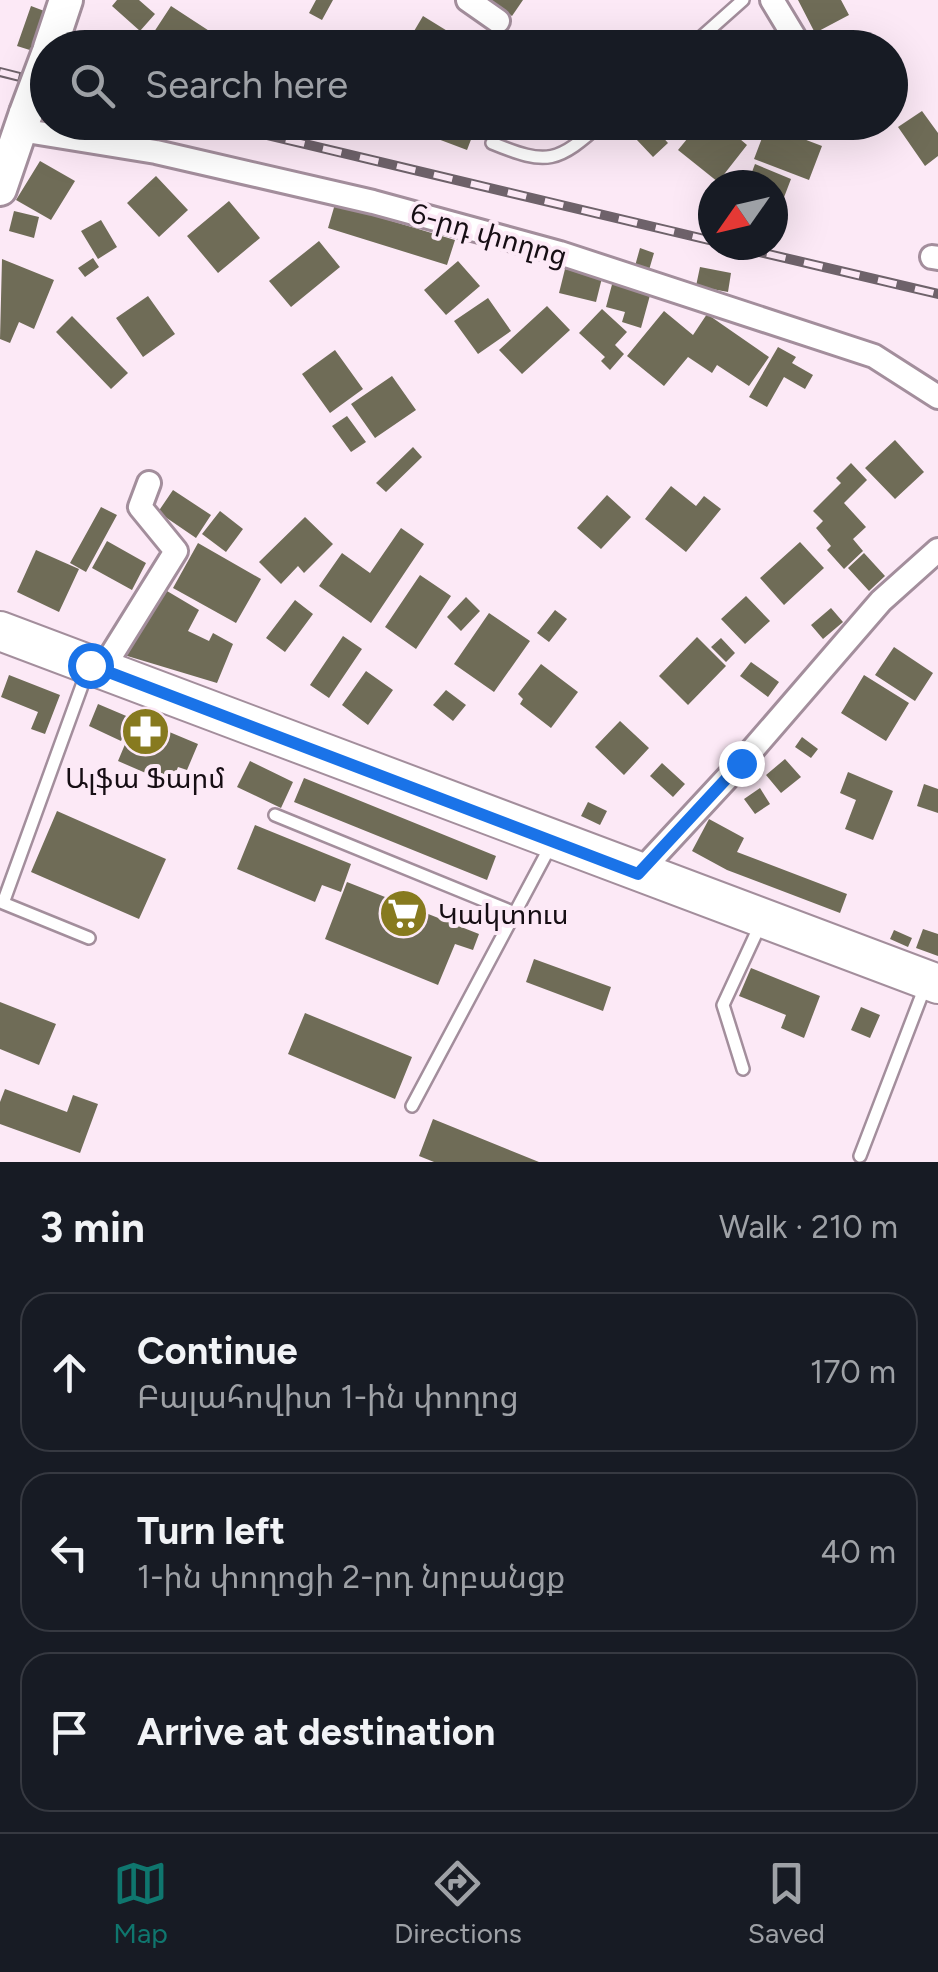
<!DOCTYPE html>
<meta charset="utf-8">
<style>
body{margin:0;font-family:Figtree,"Noto Sans Armenian",sans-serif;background:#20242c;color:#f1f3f6}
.compass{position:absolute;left:698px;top:170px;width:90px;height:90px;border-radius:50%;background:#171b24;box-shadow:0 10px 40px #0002;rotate:236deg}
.stop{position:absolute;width:30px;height:30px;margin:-22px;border:8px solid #1a73e8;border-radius:50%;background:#fff}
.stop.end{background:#1a73e8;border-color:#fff;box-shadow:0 2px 10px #0008}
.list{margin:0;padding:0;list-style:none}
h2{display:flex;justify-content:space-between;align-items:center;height:130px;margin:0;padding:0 40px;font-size:42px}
h2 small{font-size:32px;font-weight:400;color:#9ea1a6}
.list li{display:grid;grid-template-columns:65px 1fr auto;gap:30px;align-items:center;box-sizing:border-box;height:160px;margin:0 20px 20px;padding:0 20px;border:2px solid #363941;border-radius:30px}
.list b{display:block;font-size:38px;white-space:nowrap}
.list p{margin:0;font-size:32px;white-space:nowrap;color:#9ea1a6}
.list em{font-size:32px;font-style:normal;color:#9ea1a6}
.icon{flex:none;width:55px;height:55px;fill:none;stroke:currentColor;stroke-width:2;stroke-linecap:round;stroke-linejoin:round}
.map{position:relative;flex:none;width:938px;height:1162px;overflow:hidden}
.search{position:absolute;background:#171b24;box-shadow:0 10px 40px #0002;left:30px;right:30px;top:30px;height:110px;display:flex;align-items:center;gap:25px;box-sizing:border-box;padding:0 35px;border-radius:55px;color:#9ea1a6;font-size:38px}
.sheet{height:670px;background:#171b24}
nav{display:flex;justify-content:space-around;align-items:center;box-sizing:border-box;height:140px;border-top:2px solid #363941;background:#171b24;font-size:28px;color:#9ea1a6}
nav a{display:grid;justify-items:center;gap:5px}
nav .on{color:#0f766e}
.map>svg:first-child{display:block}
</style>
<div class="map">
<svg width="938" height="1162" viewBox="0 0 938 1162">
<rect width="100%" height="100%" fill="#fce9f6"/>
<path fill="#6f6c57" d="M 117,0 L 139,0 L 155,14 L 140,31 L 112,6 Z
M 316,0 L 333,0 L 322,20 L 309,13 Z
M 490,0 L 523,0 L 512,16 Z
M 798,0 L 841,0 L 849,15 L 815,33 Z
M 31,6 L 47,12 L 33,51 L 17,46 Z
M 171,6 L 217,36 L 209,48 L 179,48 L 154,32 Z
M 423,16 L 475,48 L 404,48 Z
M 922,111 L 938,133 L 938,156 L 925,166 L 898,127 Z
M 425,122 L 473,122 L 477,124 L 467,150 L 422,133 Z
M 620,122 L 649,122 L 668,143 L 653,157 Z
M 701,122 L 720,122 L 747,145 L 718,182 L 678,150 Z
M 767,125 L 822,146 L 809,180 L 754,159 Z
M 40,161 L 75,181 L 51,220 L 16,200 Z
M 755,164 L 791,179 L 778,213 L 773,211 L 773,185 L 747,185 Z
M 156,176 L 188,210 L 159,237 L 127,203 Z
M 229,201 L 260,238 L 218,273 L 187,236 Z
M 335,204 L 455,240 L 447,265 L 328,228 Z
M 14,211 L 39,217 L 34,238 L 9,231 Z
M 101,220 L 117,247 L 98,259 L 81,231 Z
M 319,241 L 340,267 L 291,307 L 269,281 Z
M 640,248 L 654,253 L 649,270 L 635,266 Z
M 93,258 L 99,267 L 85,277 L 78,268 Z
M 2,259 L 54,280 L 34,329 L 19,322 L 10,343 L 0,339 Z
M 458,261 L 480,286 L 446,315 L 424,290 Z
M 700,267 L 731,273 L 728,292 L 696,286 Z
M 565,269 L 602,278 L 596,302 L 559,293 Z
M 614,277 L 652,288 L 641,328 L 622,322 L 625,312 L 606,307 Z
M 148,296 L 175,334 L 143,357 L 116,318 Z
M 488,298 L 511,331 L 478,354 L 454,321 Z
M 547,306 L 570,330 L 522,374 L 499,350 Z
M 602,309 L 627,332 L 615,345 L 624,354 L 610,370 L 601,361 L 605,357 L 579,333 Z
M 664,311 L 693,335 L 707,314 L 769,357 L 749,386 L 717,365 L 712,373 L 688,357 L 664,386 L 627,356 Z
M 72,316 L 128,373 L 111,389 L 56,332 Z
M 778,347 L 796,357 L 792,363 L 813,375 L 805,389 L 784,377 L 767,407 L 749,397 Z
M 335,350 L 363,389 L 330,413 L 302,374 Z
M 392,376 L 416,410 L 375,438 L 351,404 Z
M 347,416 L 366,442 L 351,452 L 332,426 Z
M 895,440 L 924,472 L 895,499 L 865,468 Z
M 413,447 L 422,457 L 386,492 L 376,483 Z
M 851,463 L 867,480 L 844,503 L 866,527 L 853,539 L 863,551 L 844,569 L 827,550 L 831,546 L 816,528 L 823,521 L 813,511 L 841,483 L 836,478 Z
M 671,486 L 696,506 L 704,496 L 721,509 L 686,552 L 645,519 Z
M 173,490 L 211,515 L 196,538 L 158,512 Z
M 607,495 L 631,517 L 601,549 L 577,528 Z
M 101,507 L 117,515 L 86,572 L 70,563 Z
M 220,511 L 243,529 L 226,552 L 202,534 Z
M 305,517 L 333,544 L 304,573 L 298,566 L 281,584 L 259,562 Z
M 401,528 L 424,544 L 371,623 L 319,586 L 342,553 L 370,573 Z
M 107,541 L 146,563 L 132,590 L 92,568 Z
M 800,542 L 824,568 L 784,605 L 760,578 Z
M 198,543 L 261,579 L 236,623 L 173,588 Z
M 36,550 L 79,569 L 59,612 L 17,592 Z
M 864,553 L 885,576 L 869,591 L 848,568 Z
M 420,575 L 451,596 L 416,649 L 385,627 Z
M 167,591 L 199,610 L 188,631 L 209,641 L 213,633 L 233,644 L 217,683 L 124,655 Z
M 746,596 L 770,621 L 745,644 L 721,619 Z
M 466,597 L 480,611 L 461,631 L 447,617 Z
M 295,600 L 313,614 L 285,652 L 266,638 Z
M 831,608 L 843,622 L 823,639 L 811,625 Z
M 555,610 L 567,619 L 549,642 L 537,633 Z
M 489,613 L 530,641 L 494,692 L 454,664 Z
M 343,636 L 362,649 L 329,698 L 310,685 Z
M 697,637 L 726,666 L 688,705 L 659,676 Z
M 721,638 L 735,653 L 726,662 L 711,647 Z
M 894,647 L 933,673 L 915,701 L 875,675 Z
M 751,662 L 779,682 L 768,697 L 740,676 Z
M 541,664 L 578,692 L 551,728 L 520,704 L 523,699 L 518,694 Z
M 366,671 L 393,690 L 368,725 L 342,705 Z
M 9,675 L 60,695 L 45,734 L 31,729 L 38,712 L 1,697 Z
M 864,675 L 909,703 L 886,741 L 841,713 Z
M 446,690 L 466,705 L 453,721 L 433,705 Z
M 98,704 L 131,718 L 121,741 L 89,726 Z
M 136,718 L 198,744 L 187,770 L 178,767 L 171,784 L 118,761 Z
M 620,721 L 649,748 L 624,775 L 595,747 Z
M 802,737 L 818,749 L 811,758 L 795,747 Z
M 785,759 L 801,777 L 781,793 L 766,775 Z
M 250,761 L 293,782 L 281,808 L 237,787 Z
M 662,763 L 685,784 L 673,797 L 650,776 Z
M 848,772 L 893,791 L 873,840 L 845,829 L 856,800 L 840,793 Z
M 304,778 L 496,856 L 487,880 L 294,802 Z
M 924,784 L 938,789 L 938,813 L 917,806 Z
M 760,788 L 770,804 L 755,814 L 744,799 Z
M 588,802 L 607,811 L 600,825 L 581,816 Z
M 57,811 L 166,859 L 139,919 L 31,872 Z
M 709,819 L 744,838 L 737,852 L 847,894 L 840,913 L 727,870 L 692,851 Z
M 255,825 L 351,864 L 341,892 L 322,885 L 315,902 L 237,869 Z
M 347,882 L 479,934 L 473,950 L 455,944 L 438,985 L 325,939 Z
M 923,929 L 938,934 L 938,956 L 916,948 Z
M 894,930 L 912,938 L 908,947 L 890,939 Z
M 534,959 L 611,987 L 603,1011 L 526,982 Z
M 751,968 L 820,996 L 804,1038 L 781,1028 L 786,1015 L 739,996 Z
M 0,1002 L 56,1024 L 39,1065 L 0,1049 Z
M 861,1007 L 880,1015 L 870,1038 L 851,1030 Z
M 305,1013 L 412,1057 L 395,1099 L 288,1054 Z
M 5,1089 L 67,1112 L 73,1095 L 98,1104 L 80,1153 L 0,1124 L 0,1102 Z
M 433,1119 L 539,1162 L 434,1162 L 419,1156 Z"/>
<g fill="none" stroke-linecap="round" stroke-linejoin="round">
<defs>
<path id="lane" d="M 689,48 L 743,0
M 492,143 C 548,166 557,163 603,122
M 88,669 L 3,903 L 89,938
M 275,815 L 515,913
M 743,1069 L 723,1005 L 761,923
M 412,1106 L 551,845
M 860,1156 L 926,984"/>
<path id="street" d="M 468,0 L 498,21
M 772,0 L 801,48
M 846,122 L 847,124
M 20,130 L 156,152 L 373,202 L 560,253 L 874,356 L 938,397
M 932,257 L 938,258
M 102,670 L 176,551 L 140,507 L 149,483
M 638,874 L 741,763 L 881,601 L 938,550"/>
<path id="secondary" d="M 50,48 L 66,0
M 0,189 L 26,113"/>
<path id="primary" d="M 0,631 L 938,984"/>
</defs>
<use href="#lane" stroke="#a38e9c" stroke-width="16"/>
<use href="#street" stroke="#a38e9c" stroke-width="28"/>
<use href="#secondary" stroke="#a38e9c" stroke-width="38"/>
<use href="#primary" stroke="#a38e9c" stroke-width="42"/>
<use href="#lane" stroke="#fff" stroke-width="11"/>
<use href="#street" stroke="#fff" stroke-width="22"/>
<use href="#secondary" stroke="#fff" stroke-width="32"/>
<use href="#primary" stroke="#fff" stroke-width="38"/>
<defs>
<path id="rail" d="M 0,72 L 48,84
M 212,122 L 713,241
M 730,245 L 938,294"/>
</defs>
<use href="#rail" stroke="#6e626a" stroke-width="10"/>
<use href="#rail" stroke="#fce9f6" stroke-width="6" stroke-dasharray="19" stroke-linecap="butt"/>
<defs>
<path id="secondary-bridge" d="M 26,113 L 48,54"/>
</defs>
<use href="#secondary-bridge" stroke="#a38e9c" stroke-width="38" stroke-linecap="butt"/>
<use href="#secondary-bridge" stroke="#fff" stroke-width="32"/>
</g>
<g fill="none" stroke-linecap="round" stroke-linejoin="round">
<path stroke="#1a73e8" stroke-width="12" d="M 90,665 L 638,874 L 741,763"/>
</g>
<defs>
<symbol id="pharmacy-disc" viewBox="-11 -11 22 22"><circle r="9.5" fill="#877a1f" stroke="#fce9f6"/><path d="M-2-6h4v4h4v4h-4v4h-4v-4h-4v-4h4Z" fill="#fff"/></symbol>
<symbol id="supermarket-disc" viewBox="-11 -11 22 22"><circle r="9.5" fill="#877a1f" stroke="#fce9f6"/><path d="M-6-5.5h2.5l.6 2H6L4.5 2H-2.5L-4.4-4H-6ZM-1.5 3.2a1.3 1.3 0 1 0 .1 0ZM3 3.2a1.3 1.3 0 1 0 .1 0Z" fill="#fff"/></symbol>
</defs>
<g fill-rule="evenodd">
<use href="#pharmacy-disc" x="118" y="704" width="55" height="55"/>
<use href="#supermarket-disc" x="376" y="886" width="55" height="55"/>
</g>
<g text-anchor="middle" stroke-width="8" stroke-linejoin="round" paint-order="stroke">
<g font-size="28" fill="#160e14" stroke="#fce9f6">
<text transform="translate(489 234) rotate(16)" y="10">6-րդ փողոց</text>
</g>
<g font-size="28" fill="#160e14" stroke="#fce9f6">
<text x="145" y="788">Ալֆա Ֆարմ</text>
<text x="438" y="924" text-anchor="start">Կակտուս</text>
</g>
</g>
</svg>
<svg class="compass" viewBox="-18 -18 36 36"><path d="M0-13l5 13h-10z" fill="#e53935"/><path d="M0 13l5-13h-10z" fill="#9ea1a6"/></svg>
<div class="stop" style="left:90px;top:665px"></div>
<div class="stop end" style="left:741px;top:763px"></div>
<div class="search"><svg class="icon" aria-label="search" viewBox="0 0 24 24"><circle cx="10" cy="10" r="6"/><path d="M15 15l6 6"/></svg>Search here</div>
</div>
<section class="sheet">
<h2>3 min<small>Walk · 210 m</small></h2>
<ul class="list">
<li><svg class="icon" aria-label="ahead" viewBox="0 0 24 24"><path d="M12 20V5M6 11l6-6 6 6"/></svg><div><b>Continue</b><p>Բալահովիտ 1-ին փողոց</p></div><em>170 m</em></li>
<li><svg class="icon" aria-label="left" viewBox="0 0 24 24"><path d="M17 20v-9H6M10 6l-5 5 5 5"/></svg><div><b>Turn left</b><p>1-ին փողոցի 2-րդ նրբանցք</p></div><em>40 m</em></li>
<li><svg class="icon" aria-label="arrive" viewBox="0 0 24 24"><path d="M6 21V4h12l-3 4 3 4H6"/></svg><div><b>Arrive at destination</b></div></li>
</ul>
</section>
<nav>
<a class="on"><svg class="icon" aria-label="map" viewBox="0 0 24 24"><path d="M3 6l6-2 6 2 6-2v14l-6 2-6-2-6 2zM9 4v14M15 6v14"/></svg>Map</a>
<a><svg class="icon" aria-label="directions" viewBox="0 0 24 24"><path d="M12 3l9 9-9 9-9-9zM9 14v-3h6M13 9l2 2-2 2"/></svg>Directions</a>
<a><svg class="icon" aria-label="saved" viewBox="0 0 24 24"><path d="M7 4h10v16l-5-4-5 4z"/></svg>Saved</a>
</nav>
